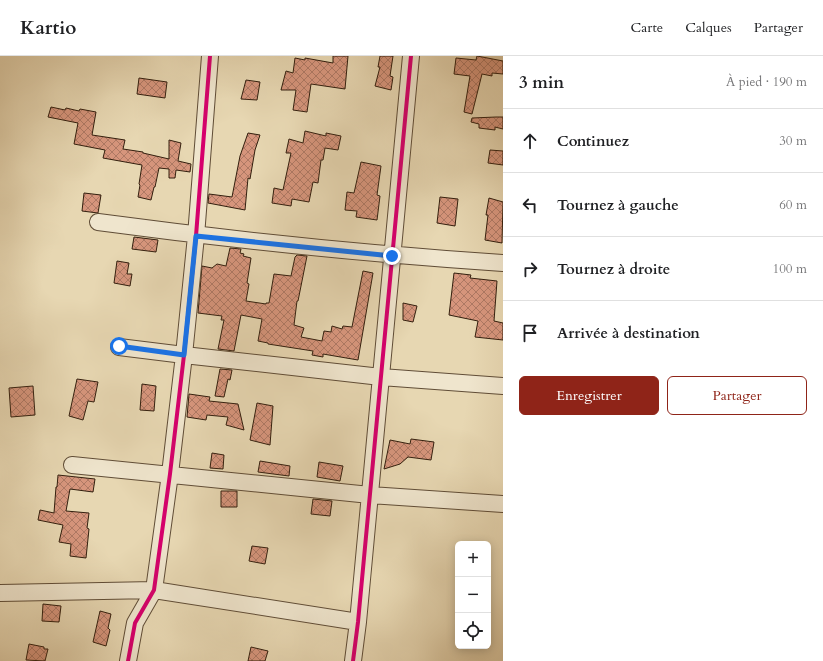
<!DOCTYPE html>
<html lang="fr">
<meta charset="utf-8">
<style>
body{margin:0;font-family:Cardo,serif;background:#f2f2f2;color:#202124}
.controls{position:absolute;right:12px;bottom:12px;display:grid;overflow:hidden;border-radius:6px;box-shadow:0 2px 10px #0003}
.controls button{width:36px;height:36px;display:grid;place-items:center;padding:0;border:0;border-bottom:1px solid #e0e0e0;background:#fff;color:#202124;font:20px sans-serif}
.stop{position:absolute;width:12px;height:12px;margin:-9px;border:3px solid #1a73e8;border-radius:50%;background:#fff}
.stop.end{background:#1a73e8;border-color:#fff;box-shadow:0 1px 4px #0008}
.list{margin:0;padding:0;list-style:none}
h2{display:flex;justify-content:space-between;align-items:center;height:52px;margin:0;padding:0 16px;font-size:17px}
h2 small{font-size:13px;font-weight:400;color:#757577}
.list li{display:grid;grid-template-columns:26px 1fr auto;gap:12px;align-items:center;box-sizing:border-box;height:64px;padding:0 16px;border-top:1px solid #e0e0e0}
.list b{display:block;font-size:15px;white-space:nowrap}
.list em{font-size:13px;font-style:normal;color:#757577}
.actions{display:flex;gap:8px;padding:12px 16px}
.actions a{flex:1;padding:9px 0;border:1px solid #8f2418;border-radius:6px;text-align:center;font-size:14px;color:#8f2418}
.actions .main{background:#8f2418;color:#fff}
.icon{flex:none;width:22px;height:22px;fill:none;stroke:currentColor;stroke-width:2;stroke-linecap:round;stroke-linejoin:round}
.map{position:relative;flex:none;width:503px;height:605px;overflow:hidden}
header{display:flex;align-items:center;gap:24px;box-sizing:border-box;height:56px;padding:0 20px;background:#fff;border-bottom:1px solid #e0e0e0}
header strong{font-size:19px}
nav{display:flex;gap:22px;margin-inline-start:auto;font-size:14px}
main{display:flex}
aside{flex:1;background:#fff}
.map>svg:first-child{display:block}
</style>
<header>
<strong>Kartio</strong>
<nav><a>Carte</a><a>Calques</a><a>Partager</a></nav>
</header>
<main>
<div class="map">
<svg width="503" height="605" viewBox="0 0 503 605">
<defs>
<pattern id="building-cross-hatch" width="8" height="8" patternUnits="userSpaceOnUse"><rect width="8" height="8" fill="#d6957c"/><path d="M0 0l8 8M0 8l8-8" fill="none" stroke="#ae7964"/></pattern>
</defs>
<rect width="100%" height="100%" fill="#e7d7b2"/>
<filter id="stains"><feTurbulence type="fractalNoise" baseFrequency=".005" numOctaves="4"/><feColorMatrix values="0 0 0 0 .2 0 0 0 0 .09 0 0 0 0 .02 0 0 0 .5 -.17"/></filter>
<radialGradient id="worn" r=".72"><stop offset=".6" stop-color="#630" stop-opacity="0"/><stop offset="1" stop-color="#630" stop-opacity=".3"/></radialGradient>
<path fill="url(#building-cross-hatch)" stroke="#331f0e" d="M 333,0 L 348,0 L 345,33 L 311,28 L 307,56 L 293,54 L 296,34 L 281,34 L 286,15 L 293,17 L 295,2 L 305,4 L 305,2 L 333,7 Z
M 380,0 L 393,0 L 390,20 L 393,21 L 391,34 L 375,30 L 380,11 L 378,11 Z
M 477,0 L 503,5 L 503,18 L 492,17 L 492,20 L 482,18 L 472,58 L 464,56 L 470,20 L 454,18 L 456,2 L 476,4 Z
M 139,22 L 167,26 L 165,42 L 137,38 Z
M 246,24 L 260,26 L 257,44 L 241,43 Z
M 51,51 L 65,54 L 66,52 L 79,55 L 80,53 L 96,56 L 92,79 L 125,84 L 123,93 L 143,96 L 143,97 L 169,103 L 169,84 L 181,87 L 178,105 L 191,108 L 190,116 L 176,114 L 175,122 L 169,122 L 169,113 L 159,112 L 155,131 L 154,131 L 151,144 L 138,141 L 140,129 L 139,128 L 142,109 L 103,102 L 105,94 L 74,88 L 78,67 L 48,61 Z
M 496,61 L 503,61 L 503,73 L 495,71 L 495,74 L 479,72 L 479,68 L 471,66 L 472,62 Z
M 305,75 L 326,80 L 326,77 L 341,80 L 338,94 L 325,92 L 323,104 L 321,104 L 318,127 L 313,126 L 309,146 L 292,143 L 291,150 L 272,147 L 274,132 L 283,134 L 291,97 L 286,97 L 289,83 L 303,87 Z
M 248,77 L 260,79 L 255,94 L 250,123 L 248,122 L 245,154 L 208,147 L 209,138 L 232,141 L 240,100 Z
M 490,94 L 503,95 L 503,109 L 488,107 Z
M 361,106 L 381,110 L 377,139 L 380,140 L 377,164 L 356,161 L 357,155 L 345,154 L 347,136 L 354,137 Z
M 84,137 L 101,139 L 98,157 L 82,155 Z
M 440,141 L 458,143 L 455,170 L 437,167 Z
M 489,142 L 503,146 L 502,187 L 485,184 L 488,159 L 486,159 Z
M 134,181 L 158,184 L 156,196 L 132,193 Z
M 230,192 L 241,193 L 240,197 L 244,198 L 243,200 L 251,202 L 247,227 L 249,228 L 246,245 L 266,248 L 266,247 L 269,247 L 274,218 L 291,220 L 295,201 L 297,199 L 307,200 L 298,245 L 297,245 L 294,269 L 304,272 L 301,281 L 322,285 L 324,275 L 331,276 L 332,270 L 342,273 L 343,270 L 352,271 L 363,215 L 373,217 L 358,304 L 323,298 L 323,301 L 312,299 L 313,295 L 268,288 L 268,287 L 258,285 L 262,263 L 241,259 L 234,295 L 218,293 L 224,264 L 221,264 L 222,260 L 198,257 L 202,210 L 212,212 L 217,208 L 226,210 Z
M 117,205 L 129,207 L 127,218 L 132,218 L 130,230 L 114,227 Z
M 454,217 L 471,219 L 470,222 L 497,225 L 494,265 L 503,267 L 503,284 L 475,281 L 478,265 L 449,259 Z
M 403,247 L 417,250 L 413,266 L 403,264 Z
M 220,313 L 232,314 L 230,324 L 228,323 L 224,341 L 215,340 Z
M 77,323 L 98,326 L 94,346 L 88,345 L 83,364 L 69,360 Z
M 142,328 L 156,330 L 154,355 L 140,354 Z
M 33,330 L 35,359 L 11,361 L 9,332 Z
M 189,338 L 210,341 L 209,345 L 238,348 L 244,374 L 226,369 L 228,361 L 207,359 L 206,364 L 187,361 Z
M 257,347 L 273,350 L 270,389 L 250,384 Z
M 411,383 L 434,386 L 431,404 L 408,401 L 400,408 L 384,413 L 390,384 L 410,388 Z
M 212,397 L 224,399 L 223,413 L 210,412 Z
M 260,405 L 290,410 L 289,420 L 258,416 Z
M 319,406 L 343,410 L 340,425 L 317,421 Z
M 58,419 L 95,423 L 93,436 L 70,433 L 66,455 L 89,457 L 87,472 L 89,473 L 86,502 L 70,500 L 71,488 L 59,486 L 63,469 L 38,464 L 40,454 L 54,457 L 56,431 L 57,431 Z
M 221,435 L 237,435 L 237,451 L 221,451 Z
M 313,443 L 332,445 L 330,460 L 311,458 Z
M 252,490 L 268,492 L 265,508 L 249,505 Z
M 43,548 L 61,550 L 59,566 L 42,565 Z
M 100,555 L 111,558 L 108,572 L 110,574 L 106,590 L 93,586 Z
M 29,588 L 44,591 L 44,593 L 48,593 L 45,605 L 26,604 Z
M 251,591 L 268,595 L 265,605 L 248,605 Z"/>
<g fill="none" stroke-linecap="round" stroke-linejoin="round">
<defs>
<path id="minor" d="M 98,166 C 232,184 367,198 503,207
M 119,291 L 184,299 L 381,321 L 503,330
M 72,409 L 370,439 L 503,448
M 0,537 L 154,534 L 358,566
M 128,605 L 135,567 L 154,534 L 170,418 L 184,299 L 196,180 L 210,0
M 353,605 L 358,566 L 411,0"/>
</defs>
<use href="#minor" stroke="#604d37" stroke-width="18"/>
<use href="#minor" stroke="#efe5cd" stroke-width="16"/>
<defs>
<path id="cycleway" d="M 128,605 L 135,567 L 154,534 L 170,418 L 184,299 L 196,180 L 210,0
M 353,605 L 358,566 L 411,0"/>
</defs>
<use href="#cycleway" stroke="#efe5cd" stroke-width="6"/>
<use href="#cycleway" stroke="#d6006c" stroke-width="4"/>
</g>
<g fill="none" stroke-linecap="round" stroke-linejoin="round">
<path stroke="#1a73e8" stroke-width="5" d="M 119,290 L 184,299 L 196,180 L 392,200"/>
</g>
<rect width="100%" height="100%" filter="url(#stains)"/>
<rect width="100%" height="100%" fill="url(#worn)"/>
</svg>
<div class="controls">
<button>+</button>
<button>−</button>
<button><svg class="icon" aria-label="locate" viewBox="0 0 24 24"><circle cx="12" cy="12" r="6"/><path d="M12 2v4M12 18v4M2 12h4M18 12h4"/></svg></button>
</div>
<div class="stop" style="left:119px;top:290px"></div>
<div class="stop end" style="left:392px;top:200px"></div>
</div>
<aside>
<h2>3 min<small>À pied · 190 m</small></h2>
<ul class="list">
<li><svg class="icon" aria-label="ahead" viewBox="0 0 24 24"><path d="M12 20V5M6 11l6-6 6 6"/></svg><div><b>Continuez</b></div><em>30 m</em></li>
<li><svg class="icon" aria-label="left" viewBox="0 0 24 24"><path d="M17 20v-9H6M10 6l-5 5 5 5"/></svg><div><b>Tournez à gauche</b></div><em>60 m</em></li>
<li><svg class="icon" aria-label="right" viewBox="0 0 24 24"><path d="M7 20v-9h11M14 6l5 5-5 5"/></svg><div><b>Tournez à droite</b></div><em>100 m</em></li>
<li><svg class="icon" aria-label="arrive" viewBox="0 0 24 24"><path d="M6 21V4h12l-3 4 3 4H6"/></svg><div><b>Arrivée à destination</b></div></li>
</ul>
<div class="actions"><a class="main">Enregistrer</a><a>Partager</a></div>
</aside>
</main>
